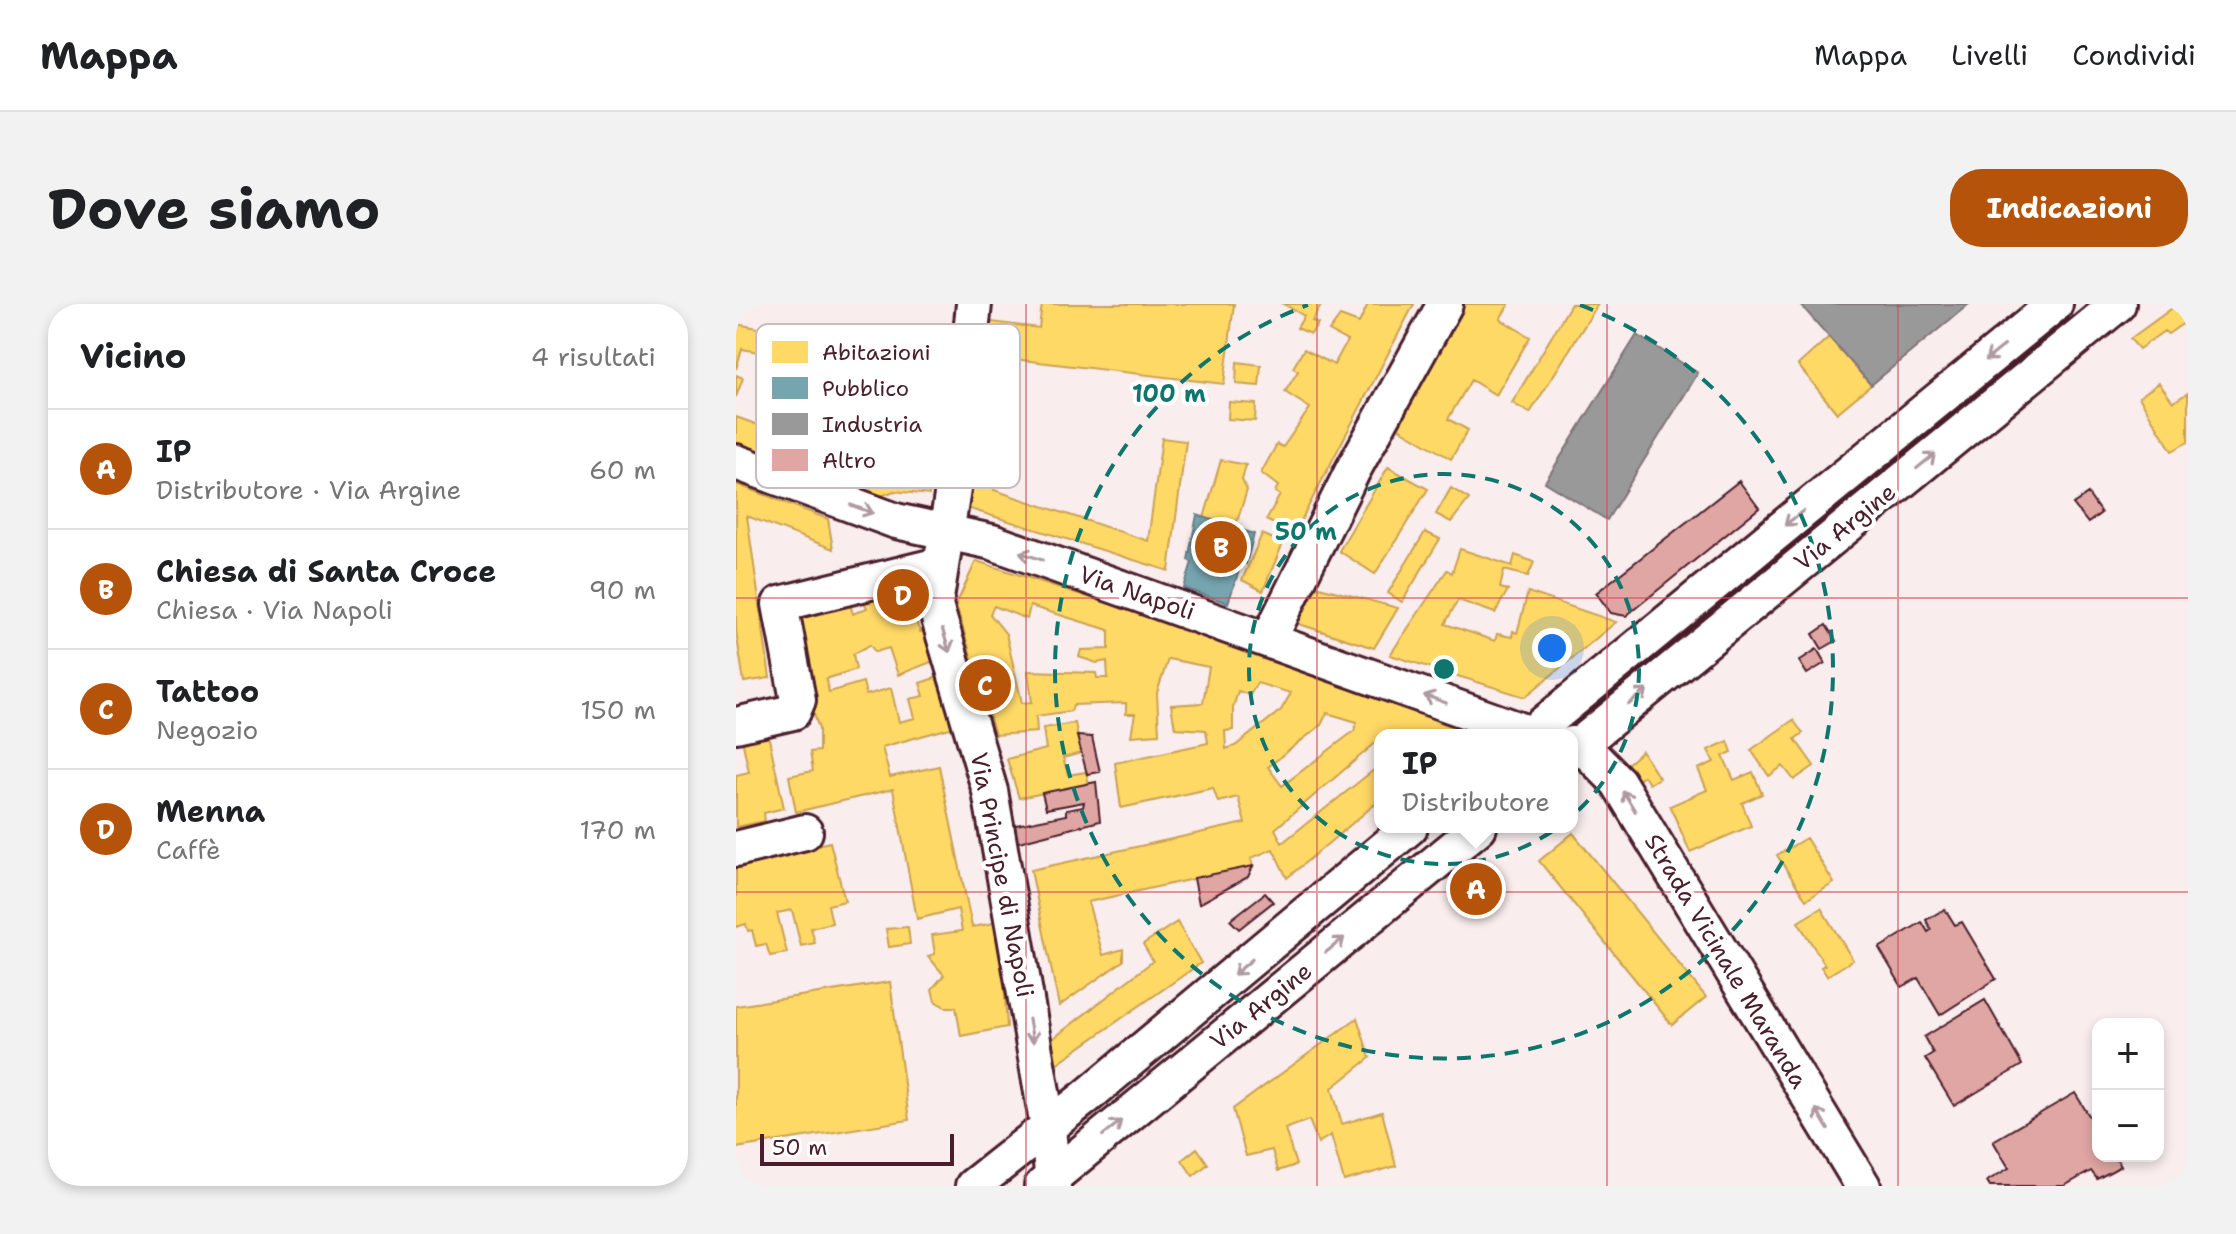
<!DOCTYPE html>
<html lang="it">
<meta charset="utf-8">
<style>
body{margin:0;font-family:"Shantell Sans",sans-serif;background:#f2f2f2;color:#202124}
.controls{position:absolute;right:24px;bottom:24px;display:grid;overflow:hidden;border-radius:16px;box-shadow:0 4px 12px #0003}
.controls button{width:72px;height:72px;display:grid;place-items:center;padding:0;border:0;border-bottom:2px solid #e0e0e0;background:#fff;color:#202124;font:40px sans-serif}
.scale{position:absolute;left:24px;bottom:20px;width:194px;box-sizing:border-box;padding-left:8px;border:4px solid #4a1f2b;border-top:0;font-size:22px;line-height:28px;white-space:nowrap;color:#4a1f2b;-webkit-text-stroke:6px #fff;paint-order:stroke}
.you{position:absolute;left:816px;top:344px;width:28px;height:28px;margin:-20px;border:6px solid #fff;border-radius:50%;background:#1a73e8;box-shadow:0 0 0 12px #1a73e833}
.badge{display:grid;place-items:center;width:52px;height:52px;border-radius:50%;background:#b45309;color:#fff;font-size:26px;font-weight:700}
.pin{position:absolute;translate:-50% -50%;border:4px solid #fff;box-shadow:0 2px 8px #0006}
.popup{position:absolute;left:638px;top:425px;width:204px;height:104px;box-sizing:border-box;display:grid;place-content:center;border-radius:16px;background:#fff;filter:drop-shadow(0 2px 6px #0005);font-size:26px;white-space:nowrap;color:#757577}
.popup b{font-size:30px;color:#202124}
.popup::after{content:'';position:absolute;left:50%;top:100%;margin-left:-16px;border:16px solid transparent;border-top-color:#fff}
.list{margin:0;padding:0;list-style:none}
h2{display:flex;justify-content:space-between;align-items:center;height:104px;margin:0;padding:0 32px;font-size:34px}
h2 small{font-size:26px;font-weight:400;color:#757577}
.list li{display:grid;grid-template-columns:52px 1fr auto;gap:24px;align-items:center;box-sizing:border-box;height:120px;padding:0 32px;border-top:2px solid #e0e0e0}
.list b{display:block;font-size:30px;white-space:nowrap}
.list p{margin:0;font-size:26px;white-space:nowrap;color:#757577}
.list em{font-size:26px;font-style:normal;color:#757577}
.map{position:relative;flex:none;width:1452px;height:882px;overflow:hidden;border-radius:32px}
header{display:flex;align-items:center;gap:48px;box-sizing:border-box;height:112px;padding:0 40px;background:#fff;border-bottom:2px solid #e0e0e0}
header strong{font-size:38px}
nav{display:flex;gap:44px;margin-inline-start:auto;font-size:28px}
.intro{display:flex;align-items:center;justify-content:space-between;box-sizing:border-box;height:192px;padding:0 48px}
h1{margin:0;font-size:56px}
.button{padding:20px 36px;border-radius:32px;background:#b45309;color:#fff;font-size:28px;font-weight:700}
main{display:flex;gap:48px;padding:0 48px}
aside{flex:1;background:#fff;border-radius:32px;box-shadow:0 4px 12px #0003}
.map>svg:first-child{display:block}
</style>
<header>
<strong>Mappa</strong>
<nav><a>Mappa</a><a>Livelli</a><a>Condividi</a></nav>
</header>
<div class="intro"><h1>Dove siamo</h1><a class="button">Indicazioni</a></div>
<main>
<aside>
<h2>Vicino<small>4 risultati</small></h2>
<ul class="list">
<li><span class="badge">A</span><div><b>IP</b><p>Distributore · Via Argine</p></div><em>60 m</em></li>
<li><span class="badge">B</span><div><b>Chiesa di Santa Croce</b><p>Chiesa · Via Napoli</p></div><em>90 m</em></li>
<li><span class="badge">C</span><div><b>Tattoo</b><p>Negozio</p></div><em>150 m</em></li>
<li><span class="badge">D</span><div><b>Menna</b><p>Caffè</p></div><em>170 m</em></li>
</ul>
</aside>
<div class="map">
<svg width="1452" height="882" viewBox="0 0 1452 882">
<rect width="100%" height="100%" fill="#f9eded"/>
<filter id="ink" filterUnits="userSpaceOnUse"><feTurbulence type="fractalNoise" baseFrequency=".0125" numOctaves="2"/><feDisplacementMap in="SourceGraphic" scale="16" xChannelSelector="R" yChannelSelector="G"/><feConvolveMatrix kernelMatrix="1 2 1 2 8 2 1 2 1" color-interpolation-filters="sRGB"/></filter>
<g filter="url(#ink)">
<path fill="#ffd966" stroke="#c9a154" stroke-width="2" fill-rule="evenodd" d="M 306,0 L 498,0 L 488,80 L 244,51 L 248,17 L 303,24 Z
M 548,0 L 586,0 L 576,17 L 582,20 L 575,30 L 561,24 L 568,12 Z
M 632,0 L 678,0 L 558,230 L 530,216 L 544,191 L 539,188 L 542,182 L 525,169 L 541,140 L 547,143 L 574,104 L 549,88 L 562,67 L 557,64 L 568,45 L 598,61 L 611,37 L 593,27 L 604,12 L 623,19 Z
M 723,0 L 773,0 L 764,15 L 794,33 L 760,91 L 735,76 L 712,115 L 732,126 L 715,155 L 656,120 Z
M 835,0 L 862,0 L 794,109 L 776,99 Z
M 1442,0 L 1452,0 L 1452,16 L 1432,30 L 1428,27 L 1403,45 L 1394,35 Z
M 0,20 L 71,33 L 70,41 L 200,58 L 197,79 L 143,78 L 140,92 L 127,91 L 128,85 L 97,83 L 98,79 L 82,76 L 73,128 L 127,147 L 125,154 L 158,164 L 163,158 L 180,101 L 190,105 L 190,92 L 203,94 L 193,191 L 158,187 L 140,194 L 0,139 L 0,113 L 33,125 L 49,53 L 6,45 L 0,65 Z
M 1093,33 L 1135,81 L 1101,109 L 1062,61 Z
M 501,58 L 525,61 L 523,82 L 500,80 Z
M 0,71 L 7,74 L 0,93 Z
M 1423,79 L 1437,98 L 1452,89 L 1452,138 L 1436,147 L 1403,93 Z
M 493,98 L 520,100 L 519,117 L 492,115 Z
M 240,111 L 264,114 L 258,186 L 412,237 L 426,134 L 450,137 L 433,267 L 231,204 Z
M 485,156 L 510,161 L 506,176 L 511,186 L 499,224 L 468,214 Z
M 652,163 L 692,185 L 639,270 L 603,247 Z
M 0,180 L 92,215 L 97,245 L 11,212 L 34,374 L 8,378 L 0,327 Z
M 715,184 L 733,195 L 715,218 L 700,210 Z
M 689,228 L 704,235 L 666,298 L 652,289 Z
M 526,230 L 547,239 L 527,287 L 506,276 Z
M 724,245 L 776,262 L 779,251 L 798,258 L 792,272 L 768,266 L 764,284 L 772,286 L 759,309 L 722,296 L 709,320 L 759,337 L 761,330 L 776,333 L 777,327 L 781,329 L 792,288 L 880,318 L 789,393 L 654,351 L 711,266 L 716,269 Z
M 240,257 L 528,349 L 731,424 L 722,431 L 644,431 L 644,435 L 539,525 L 546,539 L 644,461 L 644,496 L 551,574 L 537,545 L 515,554 L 517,562 L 352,598 L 367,651 L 387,645 L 387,657 L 323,702 L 295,566 L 509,519 L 502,493 L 482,498 L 477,484 L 385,504 L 379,459 L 472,439 L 470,426 L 439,424 L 435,401 L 467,399 L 473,363 L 432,355 L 421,389 L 423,430 L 395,432 L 399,410 L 390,410 L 390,399 L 337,401 L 335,407 L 300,412 L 301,428 L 259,431 L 220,301 ZM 258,302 L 291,315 L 294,302 L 373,326 L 373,345 L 345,346 L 343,353 L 361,359 L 371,357 L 372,374 L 361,374 L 360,369 L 292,367 L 296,398 L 286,399 L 270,330 L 254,310 ZM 521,379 L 555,389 L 545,406 L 499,442 L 490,445 L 489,427 L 497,426 L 497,404 L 502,387 L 514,391 ZM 591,409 L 621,418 L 618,427 L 546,482 L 532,463 L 585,421 Z
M 572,280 L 662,304 L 638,344 L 560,319 Z
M 167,283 L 184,328 L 193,325 L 203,355 L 162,371 L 153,344 L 139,348 L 134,341 L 117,350 L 120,365 L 90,375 L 93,388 L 127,378 L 130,391 L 155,384 L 163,418 L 179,414 L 174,395 L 188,392 L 184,379 L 205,372 L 221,422 L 146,443 L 154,473 L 203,462 L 236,623 L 264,618 L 271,723 L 225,732 L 220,703 L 209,703 L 199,697 L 196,685 L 208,671 L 192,652 L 199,650 L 196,631 L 226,627 L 222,605 L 181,615 L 157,485 L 60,508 L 53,472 L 77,467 L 74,448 L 83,447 L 83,425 L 48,320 L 113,297 L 117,310 L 131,304 L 126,294 Z
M 1057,416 L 1067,429 L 1059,435 L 1078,462 L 1058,476 L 1047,462 L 1033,472 L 1015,446 Z
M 339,419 L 345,449 L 327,454 L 332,471 L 350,468 L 353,480 L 283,494 L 271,455 L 310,445 L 307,424 Z
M 30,421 L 48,504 L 28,509 L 29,517 L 0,523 L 0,471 L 13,468 L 4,426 Z
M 992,437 L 996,448 L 987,452 L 998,476 L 1017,468 L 1026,490 L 1006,499 L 1015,522 L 954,548 L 934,502 L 971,486 L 962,465 L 978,458 L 972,446 Z
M 906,447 L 923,474 L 913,480 L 908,472 L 897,480 L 887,464 Z
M 837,529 L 970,693 L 936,721 L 803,557 Z
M 1070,534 L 1098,579 L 1070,596 L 1041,551 Z
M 94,538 L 109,597 L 92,601 L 96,619 L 75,624 L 79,639 L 65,642 L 56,606 L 41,609 L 51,649 L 34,652 L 30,640 L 20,642 L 16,626 L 12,627 L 10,620 L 0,623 L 0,561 Z
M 1085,604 L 1117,656 L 1091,672 L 1085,663 L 1089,661 L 1062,618 Z
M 441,618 L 465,659 L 320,760 L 314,737 L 417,657 L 407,640 Z
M 172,623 L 174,640 L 153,643 L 150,625 Z
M 154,678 L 173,816 L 0,844 L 0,702 Z
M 621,714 L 634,754 L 596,784 L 606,820 L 646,808 L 660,862 L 608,877 L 595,831 L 582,839 L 573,816 L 549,825 L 560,861 L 542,867 L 536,846 L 510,852 L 497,805 Z
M 461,844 L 472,860 L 457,872 L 446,856 Z"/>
<path fill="#76a5af" stroke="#697d87" stroke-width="2" d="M 461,211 L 518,230 L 510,260 L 506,258 L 492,299 L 448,284 L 456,258 L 452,256 Z"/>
<path fill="#999" stroke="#817478" stroke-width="2" d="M 1064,0 L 1233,0 L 1135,81 Z
M 901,31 L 962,69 L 871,216 L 809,178 Z"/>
<path fill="#e0a6a3" stroke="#4a1f2b" stroke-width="2" d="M 1003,177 L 1023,204 L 890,312 L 875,309 L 860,289 Z
M 1352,190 L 1365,209 L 1352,219 L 1337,200 Z
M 1090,321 L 1100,337 L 1086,345 L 1077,330 Z
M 1081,345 L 1089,359 L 1071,370 L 1063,357 Z
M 341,432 L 356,433 L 364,468 L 351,470 Z
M 360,478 L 364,517 L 279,539 L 275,522 L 330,511 L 330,506 L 347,503 L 348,498 L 310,505 L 306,489 Z
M 517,562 L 512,573 L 463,600 L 458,574 Z
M 529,589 L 537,598 L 503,625 L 494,616 Z
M 1209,605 L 1219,621 L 1226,618 L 1260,675 L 1204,711 L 1182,674 L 1166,683 L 1143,644 L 1186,618 L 1192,628 L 1195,626 L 1190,616 Z
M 1249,696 L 1286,761 L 1218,802 L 1189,754 L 1197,749 L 1188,733 Z
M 1339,789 L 1362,826 L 1362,852 L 1379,852 L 1385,862 L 1361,875 L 1355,867 L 1328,882 L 1254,882 L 1251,877 L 1273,864 L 1257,837 Z"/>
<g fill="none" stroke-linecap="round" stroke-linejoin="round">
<defs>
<path id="minor" d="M 238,0 L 222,153 L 199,301 L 254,487 L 312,823 L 317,882
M 0,158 L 160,217 L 256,238 L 798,431
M 533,335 L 617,166 L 709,0
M 0,421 L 57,408 L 62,396 L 44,300 L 203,261
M 794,431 L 1319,0
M 836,440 L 854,450 L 882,478 L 1127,882
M 836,447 L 1382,0
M 0,545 L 69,528
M 237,882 L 350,793 L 674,523
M 306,882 L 743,523"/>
</defs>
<use href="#minor" stroke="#4a1f2b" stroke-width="40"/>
<use href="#minor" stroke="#fff" stroke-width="34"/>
</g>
<defs><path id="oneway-shaft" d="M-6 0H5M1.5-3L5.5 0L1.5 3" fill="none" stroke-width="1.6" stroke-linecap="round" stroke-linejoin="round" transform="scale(2)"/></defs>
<g stroke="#ae9aa0">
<use href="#oneway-shaft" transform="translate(1259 49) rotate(141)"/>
<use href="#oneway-shaft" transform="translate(1190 157) rotate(-39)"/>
<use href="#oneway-shaft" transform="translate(126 205) rotate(20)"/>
<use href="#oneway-shaft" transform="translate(1058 214) rotate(141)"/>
<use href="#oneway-shaft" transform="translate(295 252) rotate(-161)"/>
<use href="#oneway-shaft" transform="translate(210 337) rotate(73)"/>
<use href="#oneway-shaft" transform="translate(902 393) rotate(-39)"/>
<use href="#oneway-shaft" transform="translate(699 395) rotate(-160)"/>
<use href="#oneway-shaft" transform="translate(893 497) rotate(-121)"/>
<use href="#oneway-shaft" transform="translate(599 641) rotate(-39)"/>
<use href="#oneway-shaft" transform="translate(507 663) rotate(140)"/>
<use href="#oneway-shaft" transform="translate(295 727) rotate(80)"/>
<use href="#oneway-shaft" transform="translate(1086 815) rotate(-121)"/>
<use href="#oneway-shaft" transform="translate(376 824) rotate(-39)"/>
</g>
</g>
<path fill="none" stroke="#d1495b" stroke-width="2" stroke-opacity="0.55" d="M 290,0 L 290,882M 581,0 L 581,882M 871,0 L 871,882M 1162,0 L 1162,882M 0,294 L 1452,294M 0,588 L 1452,588"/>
<g fill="none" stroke="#0f766e" stroke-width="4" stroke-dasharray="14 10">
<circle cx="708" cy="365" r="195"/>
<path d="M844 1A389 389 0 1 1 572 1"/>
</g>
<g text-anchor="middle" stroke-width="8" stroke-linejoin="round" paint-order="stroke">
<g font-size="24" fill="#4a1f2b" stroke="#fff">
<text transform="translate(1109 223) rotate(-39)" y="8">Via Argine</text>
<text transform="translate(401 289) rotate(19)" y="8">Via Napoli</text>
<text transform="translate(266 571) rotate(79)" y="8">Via Principe di Napoli</text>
<text transform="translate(990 657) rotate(59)" y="8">Strada Vicinale Maranda</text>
<text transform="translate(525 702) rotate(-39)" y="8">Via Argine</text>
</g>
</g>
<rect x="20" y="20" width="264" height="164" rx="12" fill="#fff" stroke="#c9bcbf" stroke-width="2"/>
<rect x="36" y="37" width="36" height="22" fill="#ffd966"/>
<rect x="36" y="73" width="36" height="22" fill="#76a5af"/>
<rect x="36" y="109" width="36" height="22" fill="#999"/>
<rect x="36" y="145" width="36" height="22" fill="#e0a6a3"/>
<g font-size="22" fill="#4a1f2b">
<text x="86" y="56">Abitazioni</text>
<text x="86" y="92">Pubblico</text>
<text x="86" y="128">Industria</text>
<text x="86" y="164">Altro</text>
</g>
<circle cx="708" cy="365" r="12" fill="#0f766e" stroke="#fff" stroke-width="4"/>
<g font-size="24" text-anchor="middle" font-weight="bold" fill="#0f766e" stroke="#fff" stroke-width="8" stroke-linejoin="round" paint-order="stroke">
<text x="433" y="98">100 m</text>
<text x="570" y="236">50 m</text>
</g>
</svg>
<div class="controls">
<button>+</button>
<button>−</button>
</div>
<div class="scale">50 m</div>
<div class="you"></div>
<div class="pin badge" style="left:740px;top:585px">A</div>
<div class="popup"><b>IP</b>Distributore</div>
<div class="pin badge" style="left:485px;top:243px">B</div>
<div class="pin badge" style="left:249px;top:381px">C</div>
<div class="pin badge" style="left:167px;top:291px">D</div>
</div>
</main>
